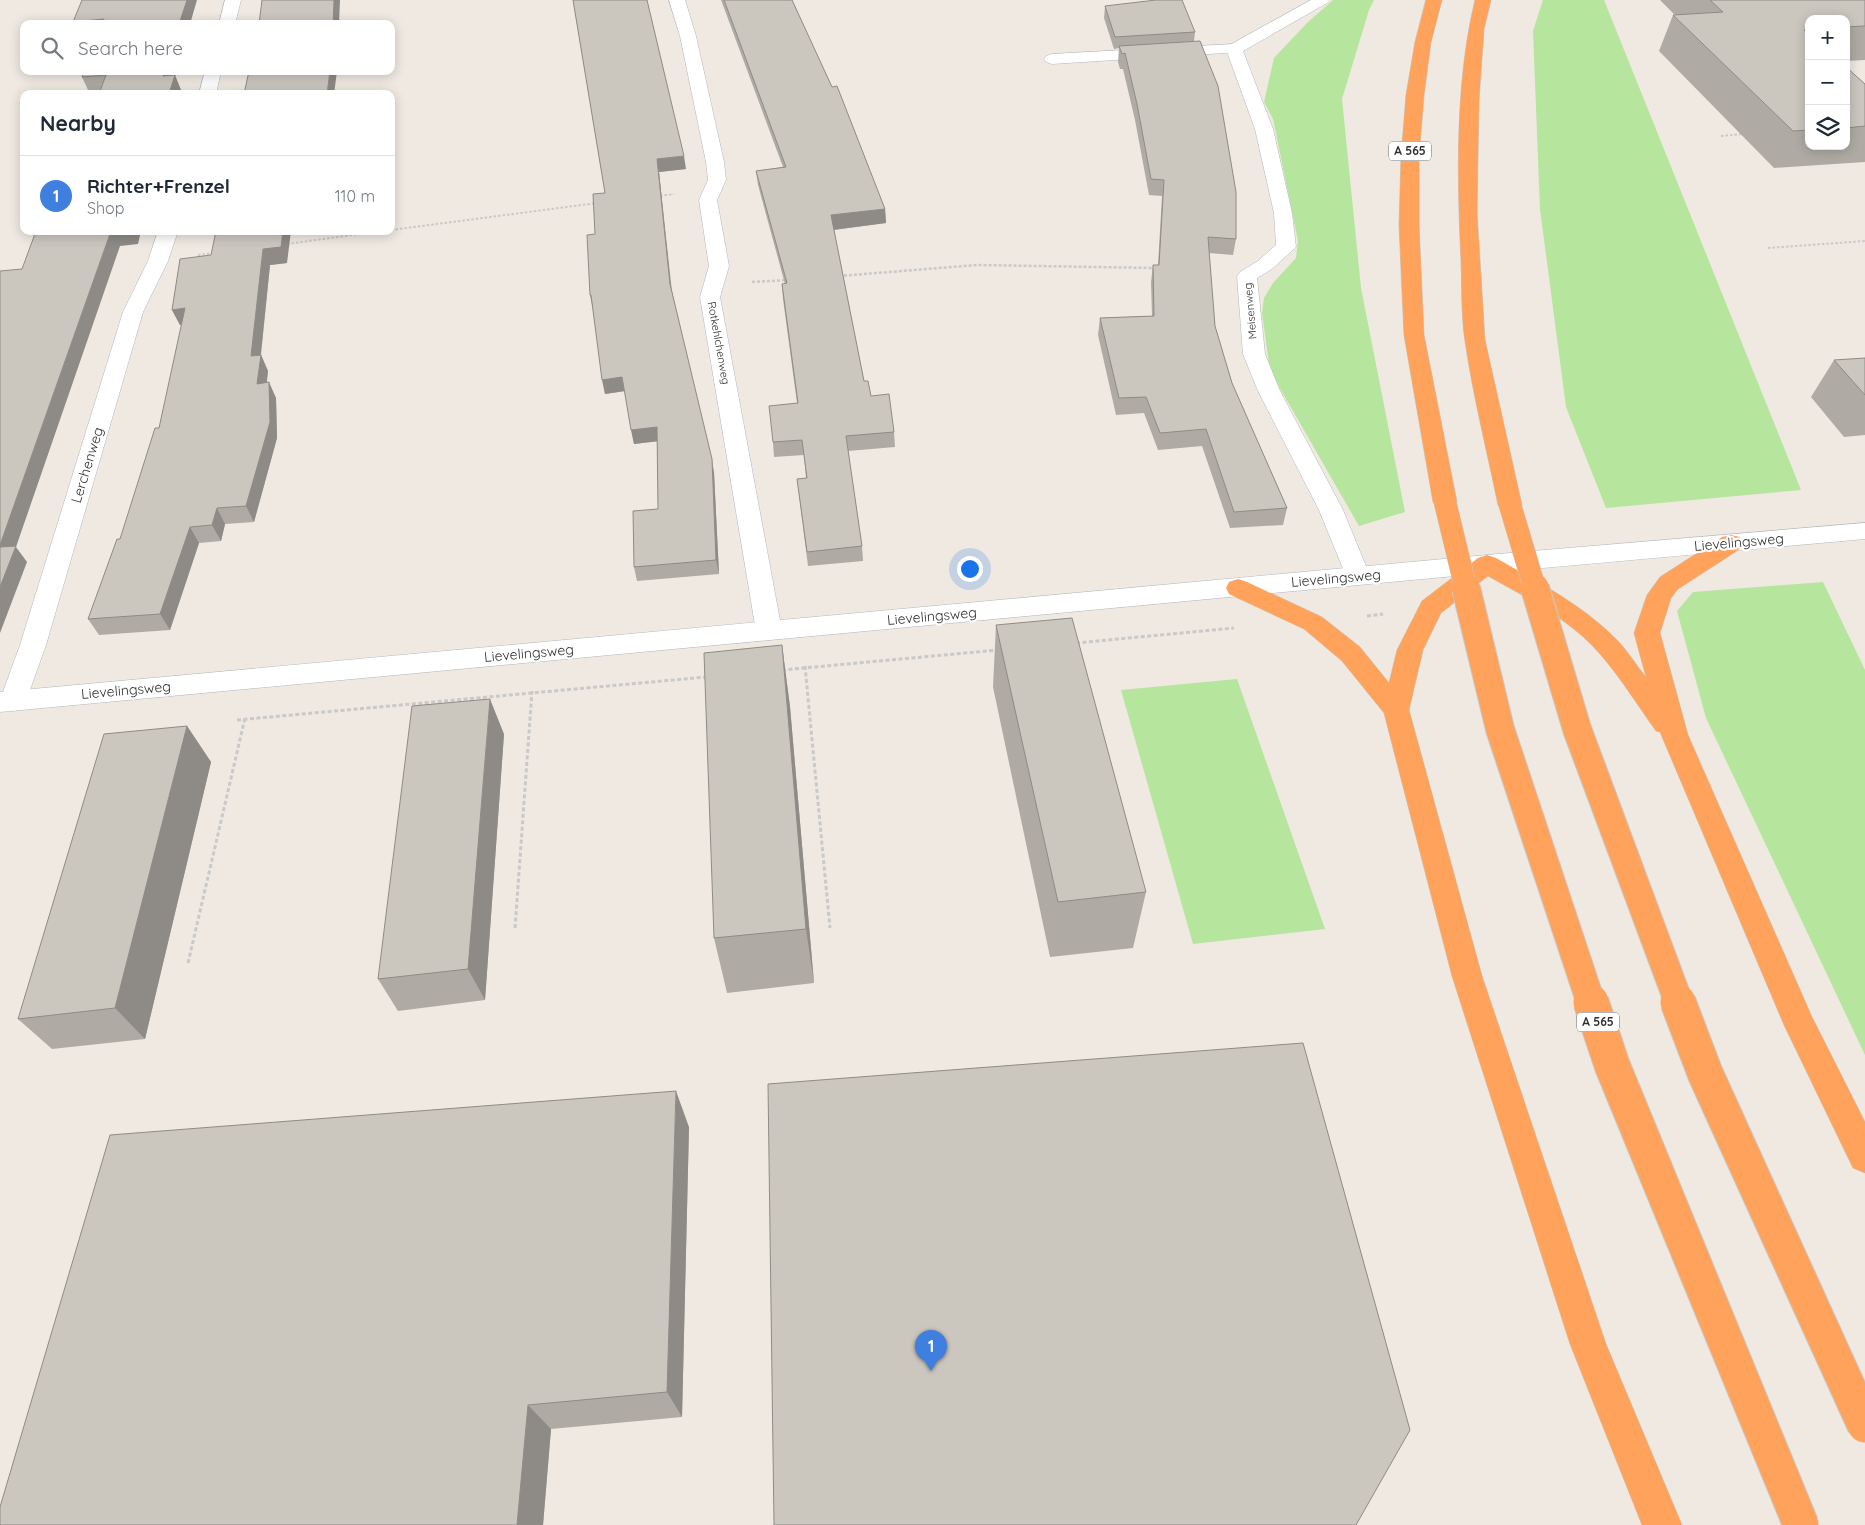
<!DOCTYPE html>
<meta charset="utf-8">
<style>
body{margin:0;font-family:Quicksand,sans-serif;background:#f2f2f3;color:#1f2937}
.controls{position:absolute;right:15px;top:15px;display:grid;overflow:hidden;border-radius:10px;box-shadow:0 2px 12px #0003}
.controls button{width:45px;height:45px;display:grid;place-items:center;padding:0;border:0;border-bottom:1px solid #e0e1e3;background:#fff;color:#1f2937;font:25px sans-serif}
.you{position:absolute;left:969px;top:568px;width:18px;height:18px;margin:-12px;border:4px solid #fff;border-radius:50%;background:#1a73e8;box-shadow:0 0 0 8px #1a73e833}
.badge{display:grid;place-items:center;width:32px;height:32px;border-radius:50%;background:#0b8043;color:#fff;font-size:16px;font-weight:700}
.pin{position:absolute;translate:-50% -41px;filter:drop-shadow(0 1px 2px #0008)}
.pin::after{content:'';position:absolute;top:26px;width:18px;height:15px;background:inherit;clip-path:polygon(0 0,100% 0,50% 100%)}
.list{margin:0;padding:0;list-style:none}
h2{display:flex;justify-content:space-between;align-items:center;height:65px;margin:0;padding:0 20px;font-size:21px}
h2 small{font-size:16px;font-weight:400;color:#747a83}
.list li{display:grid;grid-template-columns:32px 1fr auto;gap:15px;align-items:center;box-sizing:border-box;height:80px;padding:0 20px;border-top:1px solid #e0e1e3}
.list b{display:block;font-size:19px;white-space:nowrap}
.list p{margin:0;font-size:16px;white-space:nowrap;color:#747a83}
.list em{font-size:16px;font-style:normal;color:#747a83}
.icon{flex:none;width:28px;height:28px;fill:none;stroke:currentColor;stroke-width:2;stroke-linecap:round;stroke-linejoin:round}
.map{position:relative;flex:none;width:1865px;height:1525px;overflow:hidden}
.search{position:absolute;background:#fff;box-shadow:0 2px 12px #0003;left:20px;top:20px;width:375px;height:55px;display:flex;align-items:center;gap:12px;box-sizing:border-box;padding:0 18px;border-radius:10px;color:#747a83;font-size:19px}
.panel{position:absolute;background:#fff;box-shadow:0 2px 12px #0003;left:20px;top:90px;width:375px;height:145px;border-radius:10px}
.map>svg:first-child{display:block}
</style>
<div class="map">
<svg width="1865" height="1525" viewBox="0 0 1865 1525">
<rect width="100%" height="100%" fill="#efe9e1"/>
<path fill="#b6e59e" d="M 1333,0 L 1374,0 L 1369,10 L 1342,99 L 1361,288 L 1405,512 L 1359,526 L 1270,371 L 1262,313 L 1264,298 L 1273,283 L 1296,258 L 1298,241 L 1273,119 L 1264,102 L 1274,58 L 1307,23 Z
M 1543,0 L 1604,0 L 1801,490 L 1606,508 L 1566,407 L 1540,209 L 1533,31 Z
M 1823,582 L 1865,670 L 1865,1055 L 1706,718 L 1677,611 L 1693,592 Z
M 1237,679 L 1325,929 L 1193,944 L 1121,690 Z"/>
<g fill="none" stroke-linecap="round" stroke-linejoin="round">
<defs>
<path id="lane" d="M 1234,44 L 1240,46 L 1242,49 L 1240,52 L 1052,64 L 1046,62 L 1044,59 L 1046,56 L 1052,54 Z"/>
<path id="street" d="M 225,0 L 241,0 L 235,24 L 219,24 Z
M 669,0 L 685,0 L 696,36 L 724,162 L 726,180 L 717,200 L 729,266 L 720,297 L 782,631 L 778,638 L 769,640 L 760,638 L 756,631 L 700,297 L 709,266 L 699,200 L 708,180 L 706,162 L 680,36 Z
M 1311,0 L 1330,0 L 1327,3 L 1243,51 L 1273,129 L 1292,213 L 1296,247 L 1272,269 L 1257,278 L 1265,354 L 1280,391 L 1343,510 L 1370,576 L 1367,582 L 1358,585 L 1349,582 L 1346,576 L 1319,510 L 1258,391 L 1243,354 L 1237,276 L 1240,272 L 1258,261 L 1276,245 L 1274,213 L 1255,129 L 1226,49 L 1228,46 Z
M 205,71 L 221,71 L 216,94 L 199,94 Z
M 158,231 L 178,231 L 168,261 L 143,312 L 46,645 L 26,701 L 22,708 L 13,711 L 4,708 L 0,700 L 20,645 L 123,312 L 148,261 Z"/>
<path id="secondary" d="M 1865,523 L 1865,539 L 1487,573 L 0,712 L 0,692 L 1487,555 Z"/>
<path id="highway" d="M 1426,0 L 1442,0 L 1431,42 L 1424,95 L 1419,157 L 1419,225 L 1424,335 L 1457,502 L 1453,508 L 1445,510 L 1437,508 L 1433,502 L 1404,335 L 1399,225 L 1401,157 L 1406,95 L 1415,42 Z
M 1475,0 L 1491,0 L 1484,29 L 1479,100 L 1477,213 L 1485,340 L 1522,505 L 1518,511 L 1510,513 L 1502,511 L 1498,505 C 1487,451 1473,396 1465,341 C 1461,315 1462,287 1461,261 C 1457,177 1455,82 1475,0 Z
M 1731,535 L 1740,537 L 1743,543 L 1740,549 L 1678,589 L 1671,598 L 1660,633 L 1688,735 L 1812,1017 L 1865,1122 L 1865,1173 L 1853,1168 L 1784,1025 L 1660,732 L 1656,731 C 1638,706 1621,678 1600,654 C 1571,620 1527,598 1488,576 L 1441,613 L 1423,650 L 1409,710 L 1482,976 L 1606,1344 L 1682,1525 L 1642,1525 L 1570,1344 L 1452,976 L 1384,713 L 1342,661 L 1304,629 L 1229,594 L 1226,588 L 1229,582 L 1238,579 L 1247,582 L 1322,617 L 1360,647 L 1389,683 L 1397,650 L 1422,601 L 1478,558 L 1487,555 L 1496,558 C 1538,582 1583,605 1617,640 C 1628,651 1636,665 1646,677 L 1634,633 L 1647,595 L 1660,577 L 1722,537 Z"/>
</defs>
<use href="#lane" stroke="#b4b7c1" stroke-width="1"/>
<use href="#street" stroke="#b4b7c1" stroke-width="1"/>
<use href="#secondary" stroke="#b4b7c1" stroke-width="1"/>
<use href="#highway" stroke="#c9c9c9" stroke-width="1"/>
<path stroke="#c9c9c9" stroke-width="2" stroke-dasharray="2.5 2" stroke-linecap="butt" d="M 1721,136 L 1743,134
M 660,196 L 674,194
M 391,230 L 597,203
M 287,244 L 381,231
M 1768,248 L 1865,241
M 198,255 L 214,253"/>
<path stroke="#c9c9c9" stroke-width="2.5" stroke-dasharray="3 2" stroke-linecap="butt" d="M 839,276 L 977,265 L 1155,268
M 752,282 L 788,280"/>
<path stroke="#c9c9c9" stroke-width="3" stroke-dasharray="4 2.5" stroke-linecap="butt" d="M 1367,616 L 1383,614
M 1076,643 L 1234,628
M 805,666 L 830,928
M 782,670 L 998,650
M 237,720 L 706,677
M 515,928 L 532,691
M 188,963 L 245,718"/>
<use href="#lane" fill="#fff" fill-rule="evenodd"/>
<use href="#street" fill="#fff" fill-rule="evenodd"/>
<use href="#secondary" fill="#fff" fill-rule="evenodd"/>
<use href="#highway" fill="#ffa35c" fill-rule="evenodd"/>
<defs>
<path id="highway-bridge-far2" d="M 1445,502 L 1466,589
M 1510,505 L 1535,589"/>
<path id="highway-bridge-far1" d="M 1466,588 L 1500,729 L 1591,1003
M 1535,588 L 1577,729 L 1679,1003"/>
<path id="highway-bridge" d="M 1591,1002 L 1612,1065 L 1801,1525
M 1678,1002 L 1705,1073 L 1865,1425"/>
</defs>
<use href="#highway-bridge-far2" stroke="#c9c9c9" stroke-width="23" stroke-linecap="butt"/>
<use href="#highway-bridge-far1" stroke="#c9c9c9" stroke-width="30" stroke-linecap="butt"/>
<use href="#highway-bridge" stroke="#c9c9c9" stroke-width="37" stroke-linecap="butt"/>
<use href="#highway-bridge-far2" stroke="#ffa35c" stroke-width="22"/>
<use href="#highway-bridge-far1" stroke="#ffa35c" stroke-width="28"/>
<use href="#highway-bridge" stroke="#ffa35c" stroke-width="35"/>
</g>
<path fill="#afaba4" d="M 573,0 L 686,169 L 659,172 L 672,291 L 714,473 L 719,574 L 637,581 L 634,567 L 658,509 L 657,441 L 634,444 L 625,391 L 605,394 L 593,309 L 595,234 L 605,193 Z
M 721,0 L 792,0 L 885,209 L 886,223 L 834,230 L 864,381 L 871,396 L 894,432 L 895,447 L 848,451 L 862,546 L 863,561 L 808,566 L 797,479 L 806,478 L 804,455 L 774,457 L 773,442 L 797,403 L 783,299 L 782,284 L 785,284 L 758,185 L 756,171 L 783,167 Z
M 1660,0 L 1865,0 L 1865,60 L 1846,61 L 1846,27 L 1809,19 L 1809,146 L 1846,146 L 1846,67 L 1865,84 L 1865,162 L 1774,168 L 1659,51 L 1673,15 L 1675,15 Z
M 1105,6 L 1195,32 L 1194,41 L 1236,239 L 1233,255 L 1209,253 L 1215,326 L 1232,383 L 1287,508 L 1283,525 L 1230,528 L 1202,446 L 1158,450 L 1144,413 L 1116,415 L 1098,335 L 1100,318 L 1152,316 L 1151,282 L 1153,265 L 1158,265 L 1162,196 L 1149,195 L 1135,120 L 1123,69 L 1120,69 L 1118,62 L 1119,48 L 1114,49 L 1104,18 Z
M 84,71 L 176,71 L 174,75 L 181,90 L 180,94 L 99,94 L 100,91 L 89,92 L 82,77 Z
M 180,259 L 287,263 L 270,265 L 261,355 L 268,371 L 267,383 L 276,398 L 277,438 L 254,522 L 225,524 L 221,541 L 199,543 L 170,630 L 99,635 L 88,619 L 120,539 L 159,428 L 182,325 L 180,325 L 172,310 Z
M 1865,358 L 1865,435 L 1844,437 L 1811,397 L 1834,360 Z
M 996,625 L 1146,892 L 1133,948 L 1050,957 L 993,687 Z
M 782,645 L 790,707 L 814,983 L 727,993 L 714,938 Z
M 187,726 L 211,762 L 145,1039 L 52,1049 L 18,1019 Z
M 504,734 L 485,1000 L 398,1011 L 378,979 Z
M 689,1127 L 682,1417 L 551,1429 L 543,1525 L 0,1525 Z"/>
<path fill="#8e8b86" d="M 187,0 L 197,0 L 190,24 L 179,24 Z
M 334,0 L 340,0 L 339,24 L 333,24 Z
M 104,19 L 106,24 L 74,24 L 73,22 Z
M 165,71 L 176,71 L 170,91 L 163,76 Z
M 330,71 L 337,71 L 334,94 L 327,94 Z
M 175,75 L 181,90 L 180,94 L 169,94 Z
M 684,156 L 686,169 L 659,172 L 672,298 L 670,284 L 657,159 Z
M 885,209 L 886,223 L 832,230 L 831,215 Z
M 111,231 L 141,231 L 138,244 L 120,246 L 16,547 L 27,562 L 0,633 L 0,545 Z
M 283,231 L 291,231 L 287,263 L 270,265 L 259,371 L 261,355 L 268,371 L 264,400 L 257,384 L 251,356 L 263,249 Z
M 590,295 L 591,295 L 594,308 L 593,309 Z
M 185,308 L 193,324 L 180,325 L 172,310 Z
M 622,377 L 625,391 L 605,394 L 602,380 Z
M 269,382 L 276,398 L 277,438 L 254,522 L 246,506 Z
M 657,427 L 660,441 L 634,444 L 631,430 Z
M 712,459 L 714,473 L 719,574 L 716,560 Z
M 217,508 L 225,524 L 221,541 L 212,525 Z
M 190,527 L 199,543 L 170,630 L 160,614 Z
M 782,645 L 790,707 L 814,983 L 806,929 Z
M 490,699 L 504,734 L 485,1000 L 468,969 Z
M 187,726 L 211,762 L 145,1039 L 115,1008 Z
M 676,1091 L 689,1127 L 682,1417 L 667,1392 Z
M 528,1405 L 551,1429 L 543,1525 L 517,1525 Z"/>
<path fill="#cbc7bf" stroke="#8e8b86" d="M 82,0 L 187,0 L 179,24 L 102,24 L 104,19 L 73,22 Z
M 262,0 L 334,0 L 333,24 L 259,24 Z
M 573,0 L 647,0 L 684,156 L 657,159 L 670,284 L 712,459 L 716,560 L 634,567 L 633,511 L 658,509 L 657,427 L 631,430 L 622,377 L 602,380 L 591,295 L 590,295 L 587,235 L 595,234 L 593,194 L 605,193 Z
M 724,0 L 792,0 L 832,87 L 837,86 L 885,209 L 831,215 L 864,381 L 868,381 L 871,396 L 889,394 L 894,432 L 846,436 L 862,546 L 807,552 L 797,479 L 807,478 L 802,440 L 773,442 L 769,406 L 798,403 L 782,284 L 787,283 L 756,171 L 786,167 Z
M 1156,0 L 1182,0 L 1195,32 L 1115,37 L 1105,6 Z
M 1710,0 L 1865,0 L 1865,26 L 1846,27 L 1846,19 L 1809,19 L 1809,30 L 1804,30 L 1809,34 L 1809,130 L 1793,131 L 1673,15 L 1723,12 Z
M 1200,41 L 1218,86 L 1236,192 L 1236,239 L 1208,237 L 1215,326 L 1232,383 L 1287,508 L 1234,512 L 1206,429 L 1160,433 L 1146,397 L 1119,398 L 1100,318 L 1154,316 L 1153,265 L 1159,265 L 1164,180 L 1151,179 L 1137,104 L 1125,53 L 1122,54 L 1119,46 Z
M 1846,67 L 1865,84 L 1865,126 L 1846,128 Z
M 84,71 L 165,71 L 163,76 L 175,75 L 169,94 L 99,94 L 106,75 L 82,77 Z
M 249,71 L 330,71 L 327,94 L 244,94 Z
M 36,231 L 111,231 L 0,545 L 0,271 L 22,269 Z
M 216,231 L 283,231 L 281,247 L 263,249 L 251,356 L 261,355 L 257,384 L 269,382 L 270,422 L 246,506 L 217,508 L 212,525 L 190,527 L 160,614 L 88,619 L 117,539 L 120,539 L 155,428 L 159,428 L 185,308 L 172,310 L 180,259 L 211,255 Z
M 1865,358 L 1865,395 L 1834,360 Z
M 16,546 L 0,587 L 0,547 Z
M 1072,618 L 1146,892 L 1058,902 L 996,625 Z
M 782,645 L 806,929 L 714,938 L 704,653 Z
M 490,699 L 468,969 L 378,979 L 412,706 Z
M 187,726 L 115,1008 L 18,1019 L 104,734 Z
M 1303,1043 L 1410,1430 L 1356,1525 L 774,1525 L 768,1084 Z
M 676,1091 L 667,1392 L 528,1405 L 517,1525 L 0,1525 L 0,1507 L 110,1135 Z"/>
<g text-anchor="middle" stroke-width="4.5" stroke-linejoin="round" paint-order="stroke">
<g font-size="11" fill="#2e2e2e" stroke="#fff">
<text transform="translate(1250 311) rotate(-95)" y="4">Meisenweg</text>
<text transform="translate(719 343) rotate(80)" y="4">Rotkehlchenweg</text>
</g>
<g fill="#fff" stroke="#6d6d6d" stroke-width="1">
<rect x="1389" y="141.5" width="42" height="19" rx="4"/>
<rect x="1577" y="1012.5" width="42" height="19" rx="4"/>
</g>
<g font-size="12" font-weight="bold" fill="#2e2e2e">
<text x="1410" y="155">A 565</text>
<text x="1598" y="1026">A 565</text>
</g>
<g font-size="14" fill="#2e2e2e" stroke="#fff">
<text transform="translate(87 465) rotate(-73)" y="5">Lerchenweg</text>
<text transform="translate(1739 542) rotate(-5)" y="5">Lievelingsweg</text>
<text transform="translate(1336 578) rotate(-5)" y="5">Lievelingsweg</text>
<text transform="translate(932 616) rotate(-5)" y="5">Lievelingsweg</text>
<text transform="translate(529 653) rotate(-5)" y="5">Lievelingsweg</text>
<text transform="translate(126 690) rotate(-5)" y="5">Lievelingsweg</text>
</g>
</g>
</svg>
<div class="controls">
<button>+</button>
<button>−</button>
<button><svg class="icon" aria-label="layers" viewBox="0 0 24 24"><path d="M12 4l9 5-9 5-9-5zM3 14l9 5 9-5"/></svg></button>
</div>
<div class="you"></div>
<div class="pin badge" style="left:931px;top:1371px;background:#3f7fe0">1</div>
<div class="search"><svg class="icon" aria-label="search" viewBox="0 0 24 24"><circle cx="10" cy="10" r="6"/><path d="M15 15l6 6"/></svg>Search here</div>
<section class="panel">
<h2>Nearby<small></small></h2>
<ul class="list">
<li><span class="badge" style="background:#3f7fe0">1</span><div><b>Richter+Frenzel</b><p>Shop</p></div><em>110 m</em></li>
</ul>
</section>
</div>
